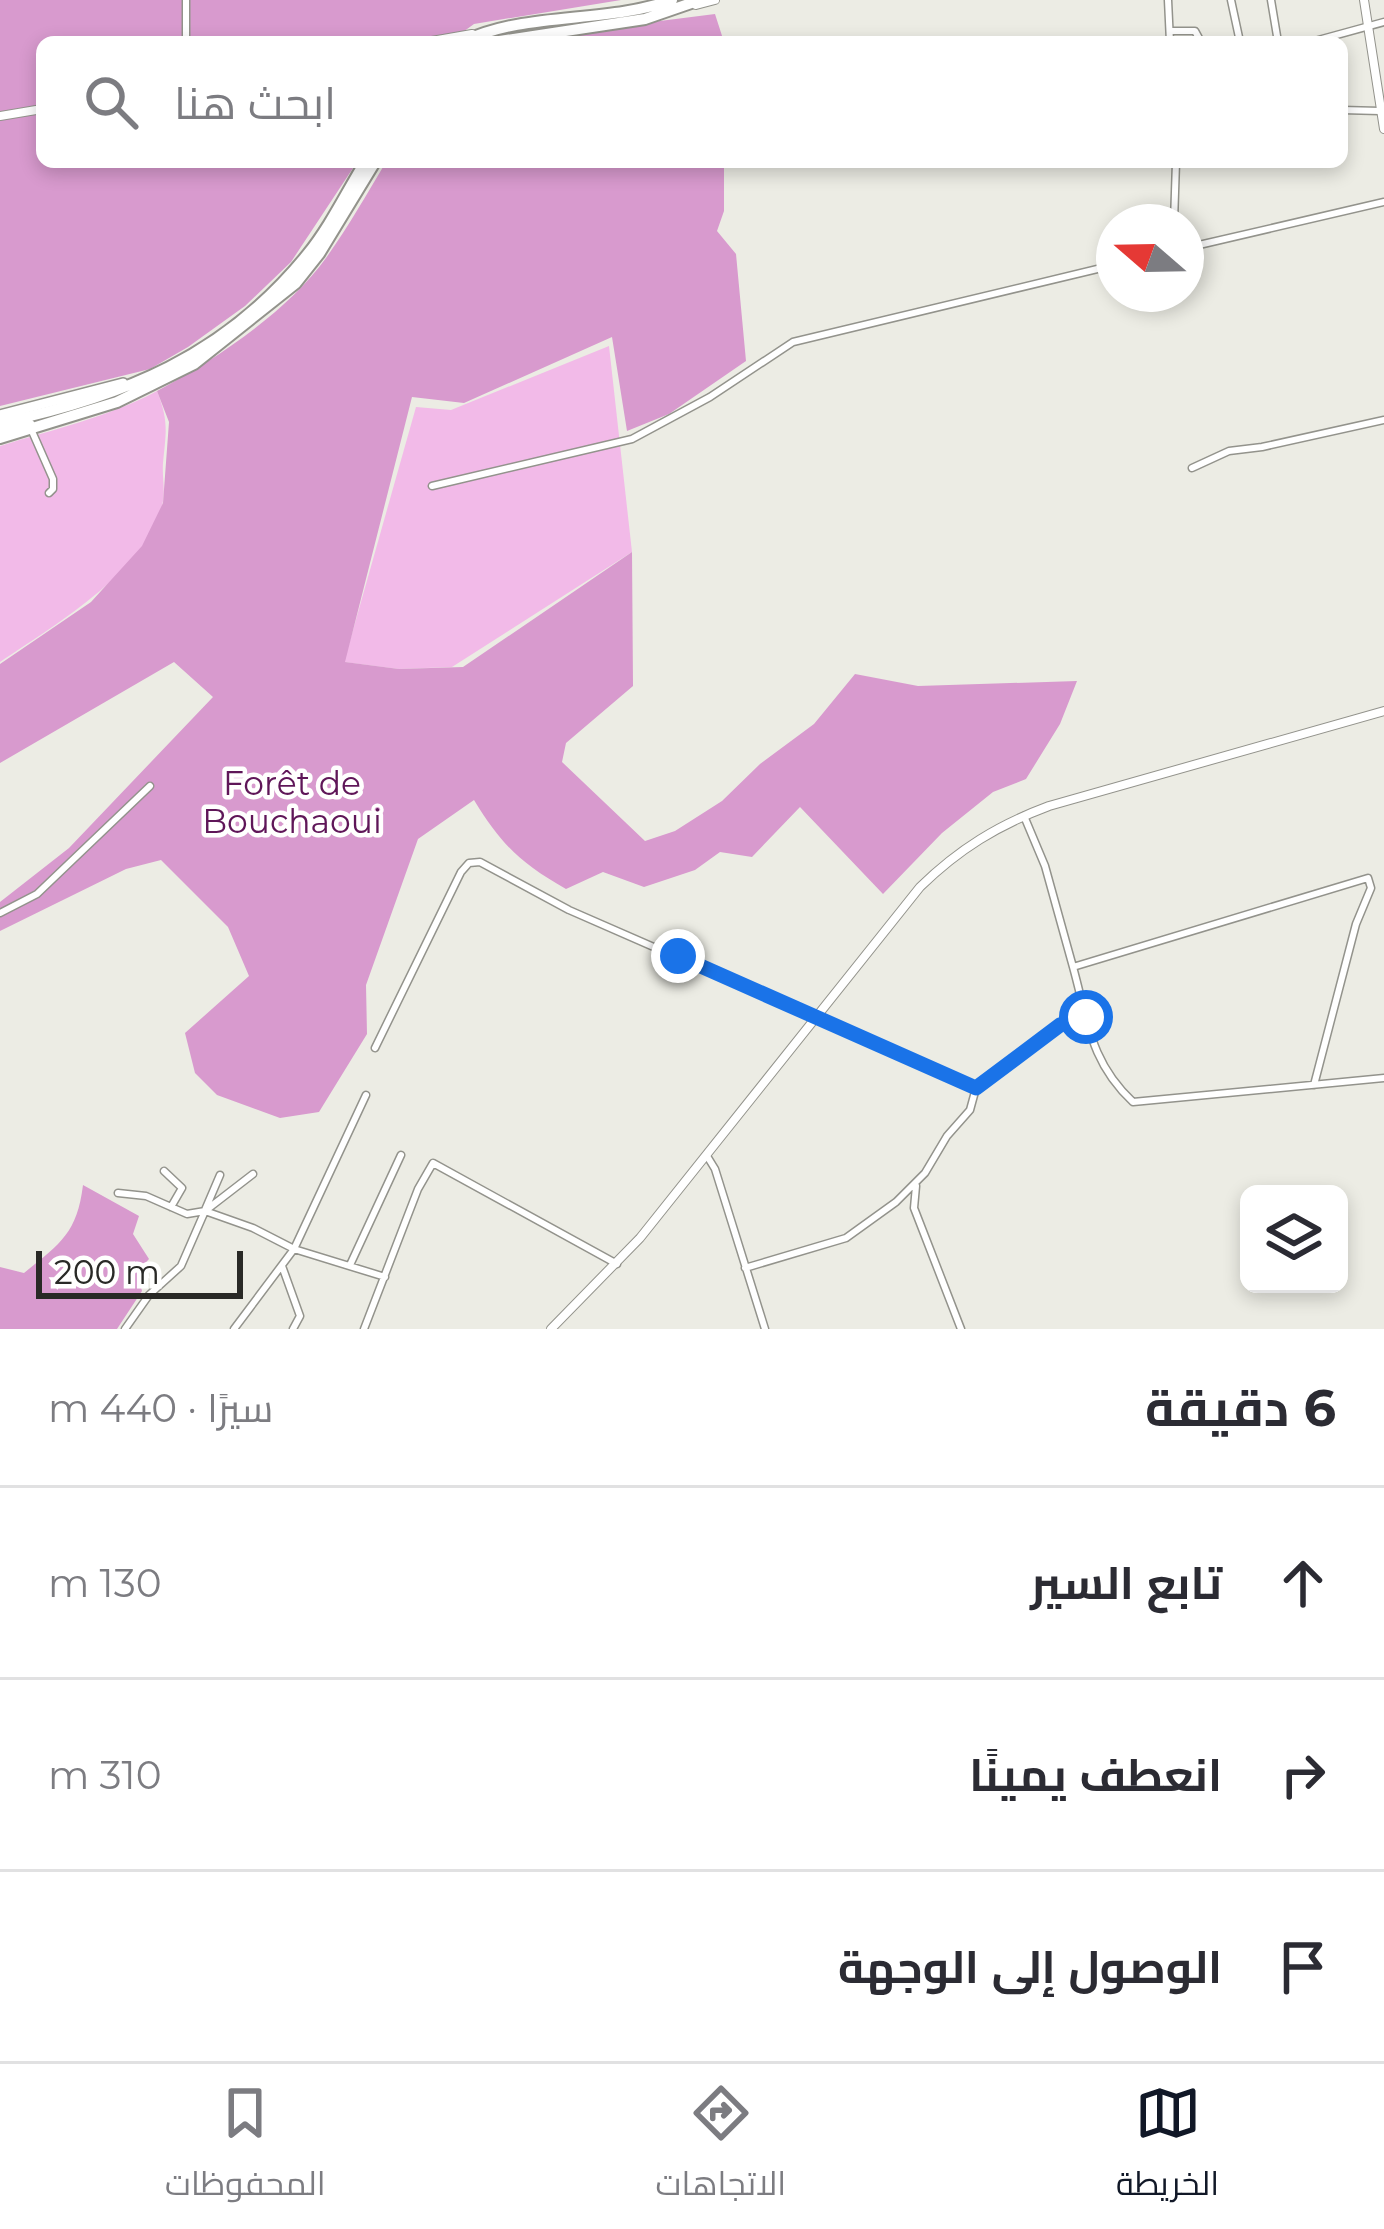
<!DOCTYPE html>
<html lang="ar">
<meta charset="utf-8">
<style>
body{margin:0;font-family:Montserrat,Cairo,sans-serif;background:#f7f7f7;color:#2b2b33;direction:rtl}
.controls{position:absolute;right:36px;bottom:36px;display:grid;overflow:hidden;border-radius:18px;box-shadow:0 6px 18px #0003}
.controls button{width:108px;height:108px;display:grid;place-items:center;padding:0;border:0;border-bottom:3px solid #e1e1e2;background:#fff;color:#2b2b33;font:60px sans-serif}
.compass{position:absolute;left:1096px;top:204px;width:108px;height:108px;border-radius:50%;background:#fff;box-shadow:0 6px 18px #0003;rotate:290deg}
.scale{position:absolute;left:36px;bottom:30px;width:207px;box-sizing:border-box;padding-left:12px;border:6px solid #292926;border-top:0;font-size:33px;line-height:42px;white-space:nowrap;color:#292926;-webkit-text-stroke:9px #fffffe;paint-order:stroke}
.stop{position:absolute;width:36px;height:36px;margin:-27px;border:9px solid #1a73e8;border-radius:50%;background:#fff}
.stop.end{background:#1a73e8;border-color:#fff;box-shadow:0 3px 12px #0008}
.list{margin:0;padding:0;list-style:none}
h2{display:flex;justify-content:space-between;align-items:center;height:156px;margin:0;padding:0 48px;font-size:51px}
h2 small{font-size:39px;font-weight:400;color:#7c7c81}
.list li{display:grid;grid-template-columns:78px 1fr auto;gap:36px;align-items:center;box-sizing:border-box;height:192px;padding:0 48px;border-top:3px solid #e1e1e2}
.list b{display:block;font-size:45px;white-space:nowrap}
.list em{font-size:39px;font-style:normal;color:#7c7c81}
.icon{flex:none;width:66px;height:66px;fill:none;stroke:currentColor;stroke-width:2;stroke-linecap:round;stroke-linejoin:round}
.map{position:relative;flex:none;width:1384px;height:1329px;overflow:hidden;direction:ltr}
.search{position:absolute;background:#fff;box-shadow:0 6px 18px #0003;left:36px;right:36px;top:36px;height:132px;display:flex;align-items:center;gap:30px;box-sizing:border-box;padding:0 42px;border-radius:18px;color:#7c7c81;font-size:45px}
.sheet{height:732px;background:#fff}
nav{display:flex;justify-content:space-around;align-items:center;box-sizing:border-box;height:168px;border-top:3px solid #e1e1e2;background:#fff;font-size:33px;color:#7c7c81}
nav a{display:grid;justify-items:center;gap:6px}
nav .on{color:#111827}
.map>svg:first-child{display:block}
</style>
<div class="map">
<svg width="1384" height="1329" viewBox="0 0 1384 1329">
<rect width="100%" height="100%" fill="#ecece4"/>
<path fill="#f2bae8" d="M 609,346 L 632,552 L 452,667 L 399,669 L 344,662 L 416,407 L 451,410 Z
M 157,391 C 169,422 166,431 163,463 C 162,475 165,489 163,501 C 152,568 52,627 0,662 L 0,446 C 54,429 106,418 157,391 Z"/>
<path fill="#d89ace" d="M 0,0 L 621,0 L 474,24 L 449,42 L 42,42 L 42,162 L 357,162 L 291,262 L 245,306 L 188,347 L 150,369 L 0,406 Z
M 715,14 L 724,42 L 510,42 L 526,38 Z
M 386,162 L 724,162 L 724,211 L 717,231 L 736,254 L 746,361 L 669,414 L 627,431 L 612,337 L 464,403 L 412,397 L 345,662 L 399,669 L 463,667 L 632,552 L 633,686 L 566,743 L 562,762 L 645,841 L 675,831 L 722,801 L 760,764 L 814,724 L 855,674 L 918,686 L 1077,681 L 1060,724 L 1026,779 L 993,792 L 942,833 L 883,894 L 800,807 L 752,857 L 720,852 L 695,870 L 644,887 L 603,872 L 566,889 C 520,863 501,844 474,800 L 418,839 L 366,985 L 367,1034 L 319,1112 L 280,1118 L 217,1095 L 195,1073 L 185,1033 L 249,976 L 228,927 L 161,860 L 126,869 L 0,931 L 0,902 L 69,848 L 213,697 L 174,662 L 0,763 L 0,664 L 91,602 L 142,546 L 163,503 L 169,422 L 157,391 C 215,360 287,312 326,258 C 348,227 367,194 386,162 Z
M 83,1185 L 139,1216 L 133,1234 L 149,1259 L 137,1272 L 142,1291 L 117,1329 L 0,1329 L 0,1267 L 24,1273 C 61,1243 77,1233 83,1185 Z"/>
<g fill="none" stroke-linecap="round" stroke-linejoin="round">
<defs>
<path id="minor" d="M 186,0 L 186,42
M 1168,0 L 1170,42
M 1231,0 L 1240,42
M 1271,0 L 1278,42
M 1170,31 L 1195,31 L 1201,42
M 1311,42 L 1384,22
M 1342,110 L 1380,111
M 1297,162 L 1297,163
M 1174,222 L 1176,162
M 1186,248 L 1384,202
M 31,429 L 53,479 L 53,489 L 49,493
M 1192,468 L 1229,451 L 1262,447 L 1384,420
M 432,486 L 632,439 L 710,397 L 793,342 L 1114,265
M 1024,816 L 1045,866 L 1073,967 L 1368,878 L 1371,888 L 1356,924 L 1314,1085
M 0,913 L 37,894 L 150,786
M 1073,967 C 1088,1021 1090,1062 1133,1102 L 1384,1078
M 375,1048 L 461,872 L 469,863 L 480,862 L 569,910 L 976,1088 L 970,1110 L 947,1136 L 925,1173 L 896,1202 L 846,1238 L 745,1268
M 976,1088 L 1060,1025 L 1086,1017
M 707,1156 L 715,1169 L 765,1329
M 164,1171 L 182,1188 L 171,1207
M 916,1186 L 914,1208 L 961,1329
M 118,1193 L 146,1196 L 187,1214 L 205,1211 L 253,1228 L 294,1249 L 385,1277
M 205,1210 L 220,1175
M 350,1265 L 401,1155
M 282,1266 L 300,1316 L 293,1329
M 125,1329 L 149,1295 L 181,1266 L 205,1211 L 253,1174
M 234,1329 L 294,1249 L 366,1095
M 364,1329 L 418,1189 L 433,1163 L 617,1264"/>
<path id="tertiary" d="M 1364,0 L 1384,129
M 696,5 L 715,0
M 426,42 L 472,34
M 0,116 L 42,109"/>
<path id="secondary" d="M 551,1329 L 640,1238 L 920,887 C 959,849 998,825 1049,806 L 1384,711"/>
<path id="primary" d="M 0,415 L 123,383
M 0,431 L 30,424"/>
<path id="trunk" d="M 462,42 C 526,11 605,24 672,0
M 493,42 L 645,19 L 700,0
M 0,423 C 123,397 225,356 307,255 C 330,227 346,193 365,162
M 0,438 L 117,402 L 194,364 L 296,283 L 319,254 L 375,162"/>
</defs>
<use href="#minor" stroke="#93938c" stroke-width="9"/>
<use href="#tertiary" stroke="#93938c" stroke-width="10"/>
<use href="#secondary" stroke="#93938c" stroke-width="10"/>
<use href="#primary" stroke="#93938c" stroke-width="12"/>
<use href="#trunk" stroke="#93938c" stroke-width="14"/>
<use href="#minor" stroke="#fff" stroke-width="6"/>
<use href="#tertiary" stroke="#fff" stroke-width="8"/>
<use href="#secondary" stroke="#fff" stroke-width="8"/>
<use href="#primary" stroke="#fff" stroke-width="9"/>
<use href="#trunk" stroke="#fff" stroke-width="10"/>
</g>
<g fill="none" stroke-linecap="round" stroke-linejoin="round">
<path stroke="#1a73e8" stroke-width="15" d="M 678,956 L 976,1088 L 1060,1025 L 1086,1017"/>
</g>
<g text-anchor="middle" stroke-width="9" stroke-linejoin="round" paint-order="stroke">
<g font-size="33" fill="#5f1658" stroke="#fffffe">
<text x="292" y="795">Forêt de<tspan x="292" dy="38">Bouchaoui</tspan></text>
</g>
</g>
</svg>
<div class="controls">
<button><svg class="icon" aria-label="layers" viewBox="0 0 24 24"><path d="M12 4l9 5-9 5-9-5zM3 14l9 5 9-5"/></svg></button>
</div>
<svg class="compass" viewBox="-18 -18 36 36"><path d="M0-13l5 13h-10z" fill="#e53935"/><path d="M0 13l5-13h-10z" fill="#7c7c81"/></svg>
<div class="scale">200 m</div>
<div class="stop" style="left:1086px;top:1017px"></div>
<div class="stop end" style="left:678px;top:956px"></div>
<div class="search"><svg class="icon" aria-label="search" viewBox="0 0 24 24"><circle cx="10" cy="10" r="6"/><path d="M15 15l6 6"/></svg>ابحث هنا</div>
</div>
<section class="sheet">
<h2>6 دقيقة<small>سيرًا · 440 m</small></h2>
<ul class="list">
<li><svg class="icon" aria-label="ahead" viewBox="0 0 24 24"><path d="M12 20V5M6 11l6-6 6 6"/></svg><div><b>تابع السير</b></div><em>130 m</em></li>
<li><svg class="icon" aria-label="right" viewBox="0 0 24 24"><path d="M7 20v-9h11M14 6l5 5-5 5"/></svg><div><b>انعطف يمينًا</b></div><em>310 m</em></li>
<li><svg class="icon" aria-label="arrive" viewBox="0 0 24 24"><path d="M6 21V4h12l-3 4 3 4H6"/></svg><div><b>الوصول إلى الوجهة</b></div></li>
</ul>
</section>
<nav>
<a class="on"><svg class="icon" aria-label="map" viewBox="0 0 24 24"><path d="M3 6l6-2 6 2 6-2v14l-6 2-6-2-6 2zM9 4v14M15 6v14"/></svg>الخريطة</a>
<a><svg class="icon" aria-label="directions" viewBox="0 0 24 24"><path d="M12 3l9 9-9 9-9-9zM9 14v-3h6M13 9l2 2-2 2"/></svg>الاتجاهات</a>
<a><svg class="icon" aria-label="saved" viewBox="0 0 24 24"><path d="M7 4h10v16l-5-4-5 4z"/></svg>المحفوظات</a>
</nav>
